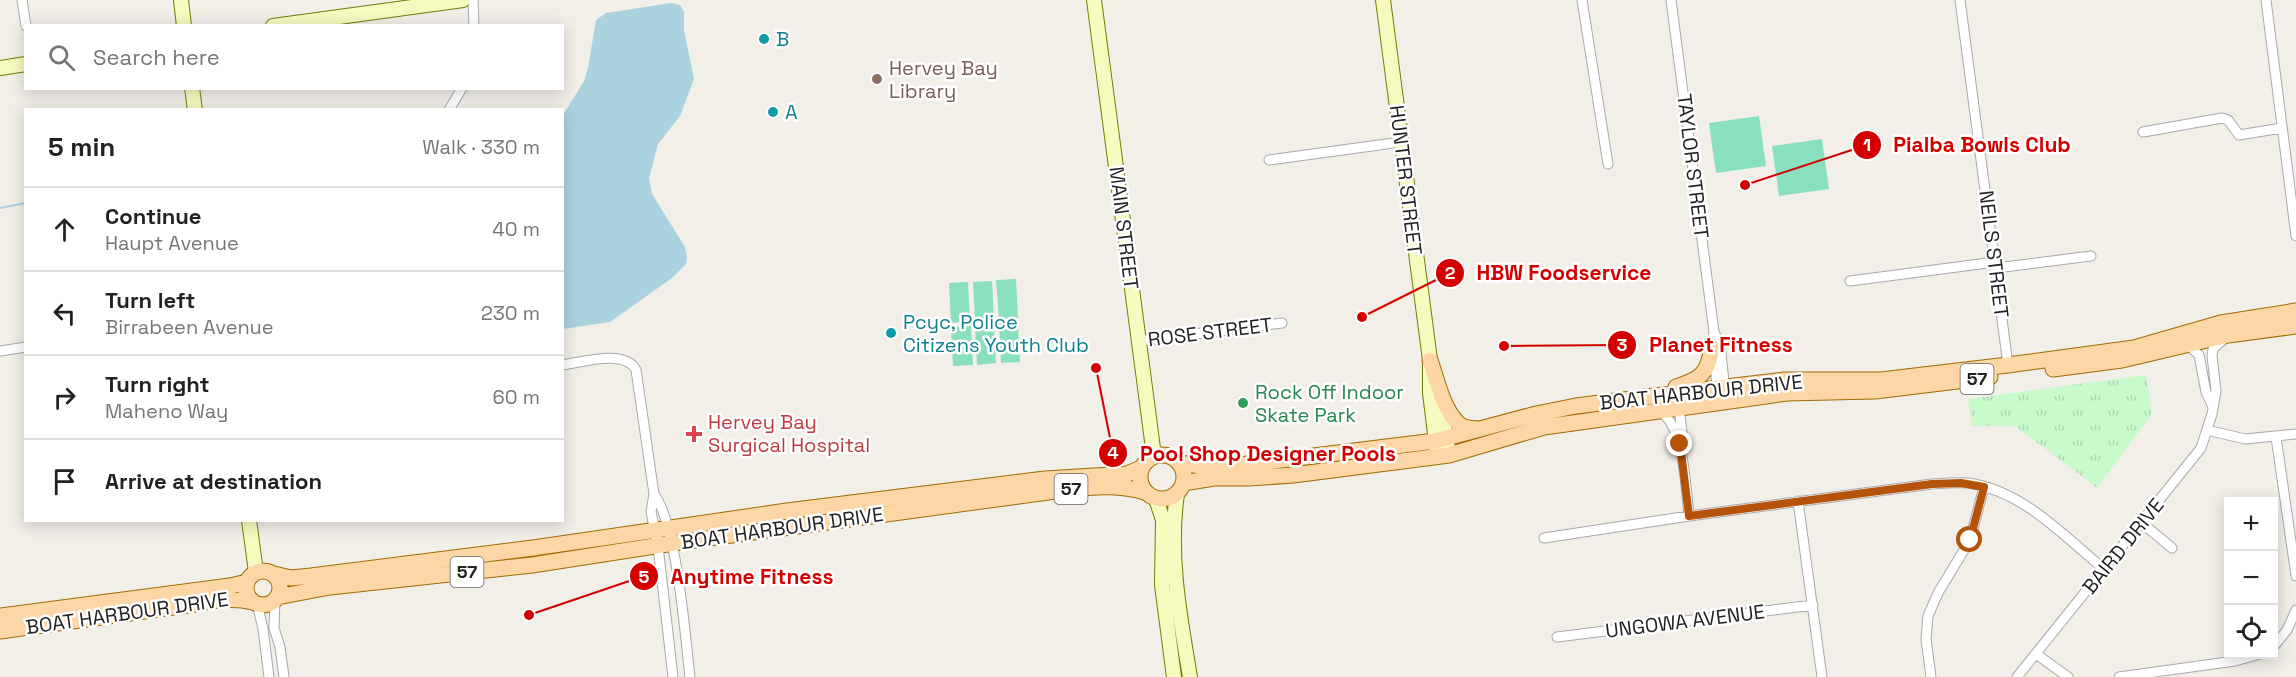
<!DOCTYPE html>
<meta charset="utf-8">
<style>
body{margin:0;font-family:"Space Grotesk",sans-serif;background:#f6f6f6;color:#222}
.controls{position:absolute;right:18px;bottom:18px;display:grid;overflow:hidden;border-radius:0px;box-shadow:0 3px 15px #0003}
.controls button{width:54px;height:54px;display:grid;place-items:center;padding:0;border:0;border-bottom:2px solid #e0e0e0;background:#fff;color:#222;font:30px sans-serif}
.stop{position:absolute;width:18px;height:18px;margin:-14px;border:4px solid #b45309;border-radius:50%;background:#fff}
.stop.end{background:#b45309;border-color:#fff;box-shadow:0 2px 6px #0008}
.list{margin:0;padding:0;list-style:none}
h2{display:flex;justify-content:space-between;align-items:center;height:78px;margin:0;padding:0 24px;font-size:26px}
h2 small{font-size:20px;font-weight:400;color:#767676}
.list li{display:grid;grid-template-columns:39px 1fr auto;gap:18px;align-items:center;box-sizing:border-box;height:84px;padding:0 24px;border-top:2px solid #e0e0e0}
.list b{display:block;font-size:22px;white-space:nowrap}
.list p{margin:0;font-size:20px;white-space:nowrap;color:#767676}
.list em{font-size:20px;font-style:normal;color:#767676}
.icon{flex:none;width:33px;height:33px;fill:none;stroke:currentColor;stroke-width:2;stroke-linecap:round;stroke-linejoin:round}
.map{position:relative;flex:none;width:2296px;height:677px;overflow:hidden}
.search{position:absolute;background:#fff;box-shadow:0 3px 15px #0003;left:24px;top:24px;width:540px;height:66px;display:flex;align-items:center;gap:15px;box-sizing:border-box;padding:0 21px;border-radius:0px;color:#767676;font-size:22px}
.panel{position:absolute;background:#fff;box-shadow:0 3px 15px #0003;left:24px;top:108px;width:540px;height:414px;border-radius:0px}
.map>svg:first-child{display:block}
</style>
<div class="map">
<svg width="2296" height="677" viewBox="0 0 2296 677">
<defs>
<pattern id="park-tufts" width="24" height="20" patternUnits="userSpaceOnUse" patternTransform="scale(1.5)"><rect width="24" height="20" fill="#c8facc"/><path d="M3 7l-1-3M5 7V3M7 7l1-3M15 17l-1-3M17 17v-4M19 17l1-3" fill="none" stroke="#acd6af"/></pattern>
</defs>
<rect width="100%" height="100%" fill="#f2efe9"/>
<path fill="url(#park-tufts)" d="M 2146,375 L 2152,414 L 2097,488 L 2015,426 L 1972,426 L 1968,399 Z"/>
<path fill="#88e0be" d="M 1759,116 L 1766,166 L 1716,173 L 1709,123 Z
M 1822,139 L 1829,189 L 1779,196 L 1772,146 Z
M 1016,279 L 1018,318 L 999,319 L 996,280 Z
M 992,281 L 994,320 L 975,321 L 973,282 Z
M 968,282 L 970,321 L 951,323 L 949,283 Z
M 1018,323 L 1020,362 L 1001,363 L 999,324 Z
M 994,324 L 996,363 L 977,365 L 975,325 Z
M 971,326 L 973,365 L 953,366 L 951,327 Z"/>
<path fill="#aad3df" d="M 671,3 L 680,5 L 684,12 L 684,30 L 694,79 L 680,116 L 658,144 L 649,178 L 652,194 L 685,247 L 687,257 L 686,264 L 672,278 L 610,322 L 563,329 L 563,115 L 584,81 L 588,68 L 596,20 L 606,13 Z"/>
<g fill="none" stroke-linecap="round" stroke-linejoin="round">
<path stroke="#aad3df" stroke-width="2" d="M 0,208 L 26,203"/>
<defs>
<path id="street" d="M 22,0 L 26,26
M 473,0 L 474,26
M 1582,0 L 1608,164
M 1671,0 L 1714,332 L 1712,347 L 1718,390
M 1960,0 L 2008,365
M 2266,0 L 2296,236
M 449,110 L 462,88
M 2143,132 L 2222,118 L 2228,120 L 2239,135 L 2282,128
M 1269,160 L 1401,142
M 1996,268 L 2091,256
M 1850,281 L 1995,262
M 1715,334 L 1720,344 L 1725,391
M 1138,341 L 1282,323
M 2188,345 L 2199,355 L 2206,392 L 2213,407
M 0,351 L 26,347
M 562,365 C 583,362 625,349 636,370 L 654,494 C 677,525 685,635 690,677
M 1679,408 L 1682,432 L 1680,444
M 1660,412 C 1684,424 1686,490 1689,516
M 2207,430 L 2245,439 L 2296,434
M 2276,437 L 2296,576
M 654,494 L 651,512 L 658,546 L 673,677
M 1798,501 L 1822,677
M 2142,523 L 2172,548
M 1544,538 L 1689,516 L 1932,484 C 1945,483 1957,482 1969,483 C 2023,491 2064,536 2104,569
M 275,600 L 274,628 L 280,647 L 284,677
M 257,603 L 263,629 L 269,677
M 1557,637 L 1813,605
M 2274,646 L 2287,630 L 2296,610
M 2036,654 L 2068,677
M 1931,677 L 1926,639 L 1928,616 L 1938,593 L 1970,540 L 1984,487
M 2017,677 L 2201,448 L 2212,414 L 2216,391 L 2212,356 L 2213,349 L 2225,338
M 2119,677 L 2235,661 L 2260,654"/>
<path id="secondary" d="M 181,0 L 184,26
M 1094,0 L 1154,456
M 1383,0 L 1430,360 L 1430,393 L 1437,450
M 273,26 L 463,0
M 0,68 L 26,64
M 192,88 L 195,110
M 1440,400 L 1448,449
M 1177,494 C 1168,555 1180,617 1190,677
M 1156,499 L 1163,520 L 1162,585 L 1174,677
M 249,520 L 256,572"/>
<path id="primary" d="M 1430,360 C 1437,380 1443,410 1459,424 C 1464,429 1471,428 1477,429
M 2053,369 L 2122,360 L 2228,335 L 2296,326
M 1676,387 C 1701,379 1708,374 1712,347
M1140 477a22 22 0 1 1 44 0a22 22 0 1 1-44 0Z
M 1179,463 L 1216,468 L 1435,441 L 1536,414 L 1576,406 L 1726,387 L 1785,380 L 1881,380 L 2008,365 L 2134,348 L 2221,323 L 2296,311
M 1183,483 L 1214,478 L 1250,478 L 1293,475 L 1449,455 L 1544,427 L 1766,396 L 1787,393 L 1875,391 L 1990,377
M246 588a17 17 0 1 1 34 0a17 17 0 1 1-34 0Z
M 274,574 L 291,578 L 311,576 L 533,548 L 787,511 L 1045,479 L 1127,474 L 1141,468
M 277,597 L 330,587 L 532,565 L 687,541 L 1063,490 C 1091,487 1117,484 1145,492
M 0,616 L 230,586 L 247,582
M 0,631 L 195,604 C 216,600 233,597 253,602"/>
</defs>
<use href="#street" stroke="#a9a9a9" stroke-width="11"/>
<use href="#secondary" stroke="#707d05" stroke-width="16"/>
<use href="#primary" stroke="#a06b00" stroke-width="17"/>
<use href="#street" stroke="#fff" stroke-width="9"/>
<use href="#secondary" stroke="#f7fabf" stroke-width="14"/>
<use href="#primary" stroke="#fcd6a4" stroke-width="15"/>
</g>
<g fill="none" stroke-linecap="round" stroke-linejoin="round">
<path stroke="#b45309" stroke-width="8" d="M 1680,444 L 1689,516 L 1932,484 L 1961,483 L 1984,487 L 1970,540"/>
</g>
<g fill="#0f9aa8" stroke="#fff" stroke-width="2">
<circle cx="764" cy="39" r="6"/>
<circle cx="773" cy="112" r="6"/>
<circle cx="891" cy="333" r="6"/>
</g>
<circle fill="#8d6e63" stroke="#fff" stroke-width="2" cx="877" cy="79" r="6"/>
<circle fill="#2e9e5b" stroke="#fff" stroke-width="2" cx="1243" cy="403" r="6"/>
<path fill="#e0444e" stroke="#fff" stroke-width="2" d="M691 425h6v6h6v6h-6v6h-6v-6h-6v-6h6z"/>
<g text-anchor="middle" stroke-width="5" stroke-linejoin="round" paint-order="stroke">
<g fill="#fff" stroke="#646464" stroke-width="1.5">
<rect x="1960.5" y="364" width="33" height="30" rx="4.5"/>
<rect x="1054.5" y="474" width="33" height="30" rx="4.5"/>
<rect x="450.5" y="557" width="33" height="30" rx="4.5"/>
</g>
<g font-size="18" font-weight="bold" fill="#222">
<text x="1977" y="385">57</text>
<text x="1071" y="495">57</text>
<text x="467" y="578">57</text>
</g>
<g font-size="20" fill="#0d838f" stroke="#fff" text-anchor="start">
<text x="776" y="46">B</text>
<text x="785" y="119">A</text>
<text x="903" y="329">Pcyc, Police<tspan x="903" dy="23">Citizens Youth Club</tspan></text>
</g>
<g font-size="20" fill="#785e54" stroke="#fff" text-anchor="start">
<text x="889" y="75">Hervey Bay<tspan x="889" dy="23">Library</tspan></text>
</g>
<g font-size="20" fill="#222" stroke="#fff">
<text transform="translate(1693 166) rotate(83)" y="7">TAYLOR STREET</text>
<text transform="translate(1406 180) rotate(83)" y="7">HUNTER STREET</text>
<text transform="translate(1124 228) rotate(83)" y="7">MAIN STREET</text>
<text transform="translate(1994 254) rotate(83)" y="7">NEILS STREET</text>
<text transform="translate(1210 332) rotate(-7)" y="7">ROSE STREET</text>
<text transform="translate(1701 392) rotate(-6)" y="7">BOAT HARBOUR DRIVE</text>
<text transform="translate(782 528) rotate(-8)" y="7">BOAT HARBOUR DRIVE</text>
<text transform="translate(2123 546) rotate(-51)" y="7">BAIRD DRIVE</text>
<text transform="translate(127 613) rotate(-8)" y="7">BOAT HARBOUR DRIVE</text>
<text transform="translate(1685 621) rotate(-7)" y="7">UNGOWA AVENUE</text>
</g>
<g font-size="20" fill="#27864d" stroke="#fff" text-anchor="start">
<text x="1255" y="399">Rock Off Indoor<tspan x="1255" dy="23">Skate Park</tspan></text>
</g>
<g font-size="20" fill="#be3a42" stroke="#fff" text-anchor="start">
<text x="708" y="429">Hervey Bay<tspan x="708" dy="23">Surgical Hospital</tspan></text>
</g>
</g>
<path fill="none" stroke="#d40000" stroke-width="2" d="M1745 185L1867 145M1362 317L1450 273M1504 346L1622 345M1096 368L1113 453M529 615L644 576"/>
<g fill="#d40000" stroke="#fff" stroke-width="2">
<circle cx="1745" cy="185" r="6"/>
<circle cx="1362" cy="317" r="6"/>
<circle cx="1504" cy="346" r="6"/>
<circle cx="1096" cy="368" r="6"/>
<circle cx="529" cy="615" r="6"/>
<circle cx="1867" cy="145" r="15"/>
<circle cx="1450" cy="273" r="15"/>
<circle cx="1622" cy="345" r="15"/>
<circle cx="1113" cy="453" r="15"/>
<circle cx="644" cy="576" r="15"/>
</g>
<g font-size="18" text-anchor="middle" font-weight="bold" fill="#fff">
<text x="1867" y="151">1</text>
<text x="1450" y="279">2</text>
<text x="1622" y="351">3</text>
<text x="1113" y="459">4</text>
<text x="644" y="583">5</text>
</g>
<g font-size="21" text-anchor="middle" font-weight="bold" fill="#d40000" stroke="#fff" stroke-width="5" stroke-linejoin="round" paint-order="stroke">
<text x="1982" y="152">Pialba Bowls Club</text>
<text x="1564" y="280">HBW Foodservice</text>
<text x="1721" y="352">Planet Fitness</text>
<text x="1268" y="461">Pool Shop Designer Pools</text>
<text x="752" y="584">Anytime Fitness</text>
</g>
</svg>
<div class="controls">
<button>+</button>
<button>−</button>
<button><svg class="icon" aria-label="locate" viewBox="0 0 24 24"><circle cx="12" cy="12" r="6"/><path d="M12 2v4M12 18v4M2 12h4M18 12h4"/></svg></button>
</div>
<div class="stop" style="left:1970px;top:540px"></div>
<div class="stop end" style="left:1680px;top:444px"></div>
<div class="search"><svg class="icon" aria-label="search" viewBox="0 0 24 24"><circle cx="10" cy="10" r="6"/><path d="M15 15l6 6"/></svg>Search here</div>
<section class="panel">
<h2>5 min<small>Walk · 330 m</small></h2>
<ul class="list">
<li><svg class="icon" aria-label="ahead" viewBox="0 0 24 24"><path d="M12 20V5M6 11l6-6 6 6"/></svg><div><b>Continue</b><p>Haupt Avenue</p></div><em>40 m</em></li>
<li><svg class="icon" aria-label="left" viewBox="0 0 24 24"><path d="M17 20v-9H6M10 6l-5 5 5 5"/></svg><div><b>Turn left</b><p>Birrabeen Avenue</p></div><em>230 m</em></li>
<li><svg class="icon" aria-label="right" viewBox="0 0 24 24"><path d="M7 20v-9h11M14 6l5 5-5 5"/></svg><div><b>Turn right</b><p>Maheno Way</p></div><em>60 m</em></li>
<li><svg class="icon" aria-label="arrive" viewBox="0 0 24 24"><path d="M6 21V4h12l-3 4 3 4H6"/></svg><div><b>Arrive at destination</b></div></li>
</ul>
</section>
</div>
